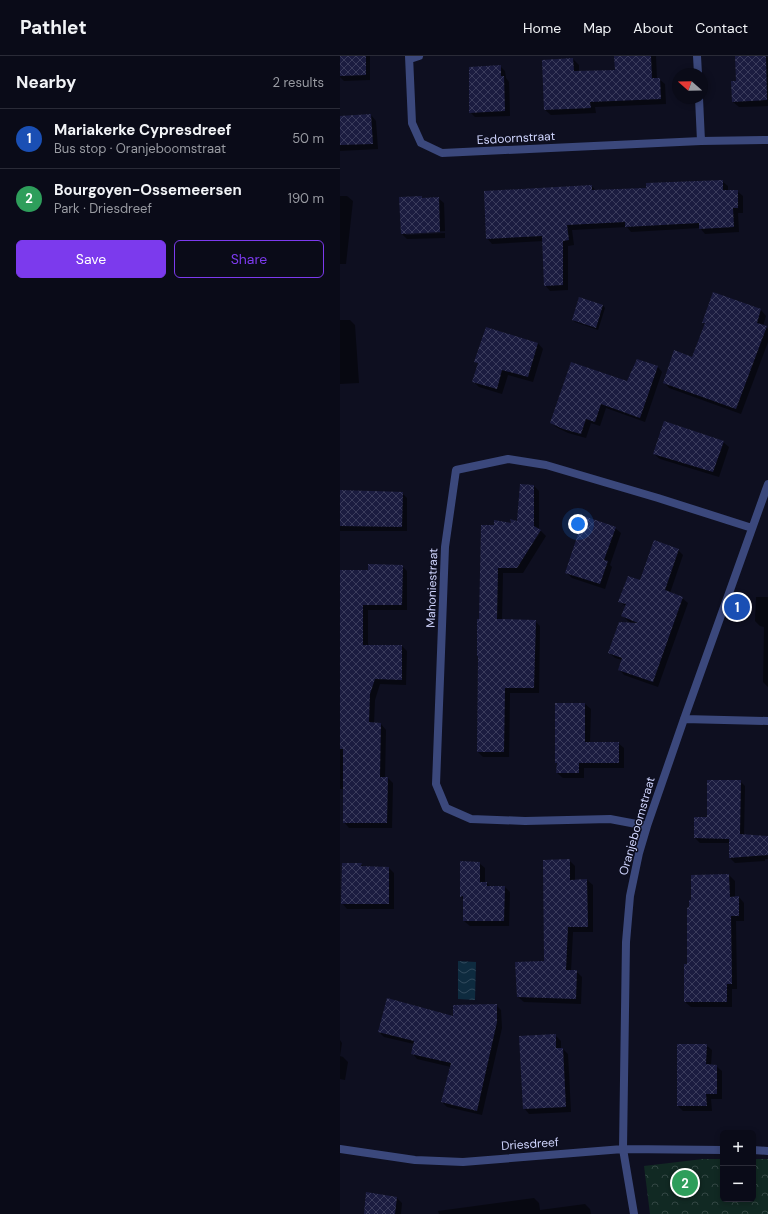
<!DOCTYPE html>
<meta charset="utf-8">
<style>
body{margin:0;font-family:"DM Sans",sans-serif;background:#131421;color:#f1f3f6}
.controls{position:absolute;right:12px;bottom:12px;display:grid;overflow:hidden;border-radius:6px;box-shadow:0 2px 6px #0003}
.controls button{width:36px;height:36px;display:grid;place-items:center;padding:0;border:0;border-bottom:1px solid #2a2b37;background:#0a0b18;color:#f1f3f6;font:20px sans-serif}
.compass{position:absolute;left:332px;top:12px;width:36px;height:36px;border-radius:50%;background:#0a0b18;box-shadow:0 2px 6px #0003;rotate:290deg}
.you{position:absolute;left:238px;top:468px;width:14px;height:14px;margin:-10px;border:3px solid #fff;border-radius:50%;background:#1a73e8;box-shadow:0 0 0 6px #1a73e833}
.badge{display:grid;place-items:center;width:26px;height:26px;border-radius:50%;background:#7c3aed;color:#fff;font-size:13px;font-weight:700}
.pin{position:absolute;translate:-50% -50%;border:2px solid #fff;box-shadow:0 1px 4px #0006}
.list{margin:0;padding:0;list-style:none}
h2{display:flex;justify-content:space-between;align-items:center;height:52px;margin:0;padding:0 16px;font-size:17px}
h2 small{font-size:13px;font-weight:400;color:#999ba2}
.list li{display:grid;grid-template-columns:26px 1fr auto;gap:12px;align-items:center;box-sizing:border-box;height:60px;padding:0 16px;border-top:1px solid #2a2b37}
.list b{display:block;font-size:15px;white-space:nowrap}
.list p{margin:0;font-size:13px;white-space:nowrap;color:#999ba2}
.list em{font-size:13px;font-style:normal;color:#999ba2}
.actions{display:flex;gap:8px;padding:12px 16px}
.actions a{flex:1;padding:9px 0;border:1px solid #7c3aed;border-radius:6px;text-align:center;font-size:14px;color:#7c3aed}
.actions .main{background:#7c3aed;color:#fff}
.map{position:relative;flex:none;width:428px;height:1158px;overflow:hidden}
header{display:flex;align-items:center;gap:24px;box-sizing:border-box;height:56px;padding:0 20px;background:#0a0b18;border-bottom:1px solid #2a2b37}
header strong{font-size:19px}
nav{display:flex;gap:22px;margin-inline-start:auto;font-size:14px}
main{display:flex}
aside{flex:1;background:#0a0b18}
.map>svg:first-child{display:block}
</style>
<header>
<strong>Pathlet</strong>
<nav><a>Home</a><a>Map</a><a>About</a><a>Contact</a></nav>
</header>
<main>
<aside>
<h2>Nearby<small>2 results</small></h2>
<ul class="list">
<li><span class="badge" style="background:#1a4fb4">1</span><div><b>Mariakerke Cypresdreef</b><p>Bus stop · Oranjeboomstraat</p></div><em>50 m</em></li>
<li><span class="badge" style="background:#2e9e5b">2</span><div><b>Bourgoyen-Ossemeersen</b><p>Park · Driesdreef</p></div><em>190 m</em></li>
</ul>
<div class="actions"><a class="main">Save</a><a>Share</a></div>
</aside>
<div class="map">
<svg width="428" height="1158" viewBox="0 0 428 1158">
<defs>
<pattern id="forest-crowns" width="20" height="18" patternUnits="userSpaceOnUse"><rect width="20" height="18" fill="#112923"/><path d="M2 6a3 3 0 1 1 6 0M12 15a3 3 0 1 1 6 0" fill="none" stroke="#334744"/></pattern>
<pattern id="water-waves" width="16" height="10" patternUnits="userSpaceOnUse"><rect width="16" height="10" fill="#0e2b3f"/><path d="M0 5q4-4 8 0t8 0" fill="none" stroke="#30495c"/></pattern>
<pattern id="building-cross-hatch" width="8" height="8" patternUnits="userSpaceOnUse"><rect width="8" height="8" fill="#1b1c40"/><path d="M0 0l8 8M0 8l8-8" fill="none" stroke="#3b3c5c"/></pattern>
</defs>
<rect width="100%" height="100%" fill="#0e0f20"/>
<path fill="url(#forest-crowns)" d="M 363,1103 L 383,1103 L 383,1143 L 413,1143 L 413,1103 L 428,1103 L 428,1158 L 310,1158 L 304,1110 Z"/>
<path fill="url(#water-waves)" d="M 118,905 L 136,906 L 135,944 L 118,943 Z"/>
<path fill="#0007" d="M 0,0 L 30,0 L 30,24 L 4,25 L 0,21 Z
M 275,0 L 316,0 L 317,23 L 319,23 L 325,28 L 326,48 L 255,51 L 256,57 L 211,59 L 205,54 L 203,5 L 233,3 L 239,9 L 239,16 L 276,15 Z
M 409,0 L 426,0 L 428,2 L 428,50 L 399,51 L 393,46 L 397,25 Z
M 160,10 L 165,15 L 166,22 L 169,26 L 170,60 L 135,61 L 130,56 Z
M 31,59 L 36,65 L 38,93 L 0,95 L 0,61 Z
M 382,125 L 388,130 L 388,135 L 397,135 L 403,140 L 403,157 L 398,157 L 399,176 L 365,178 L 360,172 L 291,176 L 287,171 L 232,174 L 234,189 L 228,190 L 228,234 L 210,235 L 205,229 L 203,185 L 152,188 L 147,182 L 252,130 L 256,135 L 307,133 Z
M 0,140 L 7,140 L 13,145 L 6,208 L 0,208 Z
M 81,141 L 83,143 L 98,142 L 104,147 L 105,175 L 66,177 L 66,179 L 105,177 L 105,182 L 67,183 L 62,178 Z
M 374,237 L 421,254 L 426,260 L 423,270 L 428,273 L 428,286 L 401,358 L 329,332 L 324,326 L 353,302 L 365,268 L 363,266 Z
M 263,249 L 265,252 L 258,274 L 235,266 L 233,264 Z
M 0,264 L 10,264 L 15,269 L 19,327 L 0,328 Z
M 198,287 L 203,293 L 193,326 L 168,319 L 162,338 L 139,331 L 133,325 L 138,308 L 136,305 Z
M 318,311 L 322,316 L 305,366 L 266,352 L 260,370 L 251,367 L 246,382 L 228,377 L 216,371 L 211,367 Z
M 383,386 L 389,391 L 379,421 L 320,403 L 314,398 Z
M 194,430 L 199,435 L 199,473 L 206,480 L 183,517 L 163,517 L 162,564 L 195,565 L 200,570 L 199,637 L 170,637 L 169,701 L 143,701 L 138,696 L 140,564 L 172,468 L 177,466 Z
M 0,435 L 62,437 L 67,442 L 67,475 L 0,475 Z
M 275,472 L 281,477 L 270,509 L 272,511 L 265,533 L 232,522 L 226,516 Z
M 338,494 L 343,499 L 330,537 L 342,542 L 348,547 L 318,631 L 284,619 L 279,613 L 282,604 L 275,602 L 269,596 L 290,567 L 283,560 L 286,551 L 280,545 L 300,525 Z
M 62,510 L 67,515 L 67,554 L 28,554 L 28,590 L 62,590 L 67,595 L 66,629 L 40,628 L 35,644 L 34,668 L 41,668 L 46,674 L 45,722 L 48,722 L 53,727 L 52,772 L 9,772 L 4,766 L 4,733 L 0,733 L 0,515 L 29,515 Z
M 416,541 L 428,541 L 428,631 L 423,626 L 424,571 L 420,570 L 415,565 Z
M 216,648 L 245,648 L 251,653 L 250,687 L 278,687 L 284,692 L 284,712 L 244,712 L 244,722 L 223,722 L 217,717 L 218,709 L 216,707 Z
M 400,725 L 405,730 L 404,779 L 428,780 L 428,803 L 425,803 L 425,805 L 395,807 L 390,802 L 390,787 L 360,787 L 355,782 Z
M 229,804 L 235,810 L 235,825 L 247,824 L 253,829 L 253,876 L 233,876 L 231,915 L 236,915 L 242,921 L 241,948 L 184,946 L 178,941 L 205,906 Z
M 139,807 L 145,812 L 145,827 L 147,827 L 150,831 L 164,830 L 170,836 L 169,870 L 130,870 L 124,865 L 124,844 L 121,840 Z
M 21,808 L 24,811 L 49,812 L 54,817 L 54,853 L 7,853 L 2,847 Z
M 389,819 L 395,825 L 395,841 L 399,841 L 404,847 L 404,865 L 396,865 L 397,933 L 392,933 L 392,951 L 351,951 L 345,946 L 352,845 Z
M 156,949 L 161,954 L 162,972 L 142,1059 L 107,1051 L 102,1046 L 111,1011 L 77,1003 L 72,997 L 74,988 L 44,981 L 39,976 L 114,961 Z
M 215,979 L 221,985 L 221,993 L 223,993 L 228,998 L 231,1056 L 189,1058 L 184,1052 Z
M 0,984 L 2,987 L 0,1000 L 3,1001 L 8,1006 L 5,1024 L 0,1023 Z
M 366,989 L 372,994 L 371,1009 L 376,1010 L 382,1015 L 382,1043 L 371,1043 L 372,1055 L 343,1055 L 338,1050 Z
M 57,1142 L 62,1147 L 61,1158 L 25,1158 Z
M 194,1142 L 199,1147 L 200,1154 L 245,1148 L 250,1153 L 251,1158 L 99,1158 L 98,1155 Z"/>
<path fill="url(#building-cross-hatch)" d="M 0,0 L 26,0 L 26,19 L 0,20 Z
M 274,0 L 311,0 L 312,22 L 320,22 L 321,43 L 250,46 L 251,52 L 204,54 L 202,4 L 233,2 L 234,15 L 275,14 Z
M 395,0 L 426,0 L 427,44 L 392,46 L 391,25 L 396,25 Z
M 161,9 L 161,20 L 164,20 L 165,55 L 129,57 L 129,11 Z
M 31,58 L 33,88 L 0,89 L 0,60 Z
M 383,124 L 383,134 L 398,134 L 398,152 L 393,152 L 394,171 L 359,173 L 359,167 L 285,171 L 285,166 L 227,169 L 229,184 L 223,185 L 223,229 L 204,230 L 202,180 L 146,183 L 144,135 L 252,129 L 252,134 L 306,132 L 306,127 Z
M 82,140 L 82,142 L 99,141 L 100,176 L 61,178 L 59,141 Z
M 373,236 L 421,253 L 417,267 L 427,270 L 396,353 L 323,327 L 334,294 L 352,301 L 365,267 L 362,267 Z
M 239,241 L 263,249 L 256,272 L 232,264 Z
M 146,271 L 198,287 L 188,321 L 162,314 L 157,333 L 132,326 L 138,307 L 134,306 Z
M 297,303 L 318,310 L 300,362 L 261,348 L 255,366 L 246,363 L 241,378 L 223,373 L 210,367 L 231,306 L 287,325 Z
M 324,365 L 384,385 L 373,416 L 313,398 Z
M 180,428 L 194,429 L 194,470 L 201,474 L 177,512 L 158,512 L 157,563 L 196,564 L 194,632 L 165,632 L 164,696 L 137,696 L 138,600 L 137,600 L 137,563 L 139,563 L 141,469 L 154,469 L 154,464 L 171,467 L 170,463 L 177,465 Z
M 0,434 L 63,436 L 62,471 L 0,470 Z
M 244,460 L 276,471 L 264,504 L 268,505 L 260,528 L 225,517 Z
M 314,484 L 339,493 L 325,534 L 343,541 L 313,626 L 278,614 L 282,602 L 268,597 L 279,566 L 298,567 L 281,560 L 286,548 L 278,546 L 288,520 L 300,524 Z
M 28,508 L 63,509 L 62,549 L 23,549 L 23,589 L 62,589 L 62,624 L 35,623 L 30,638 L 29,666 L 41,667 L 40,721 L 48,721 L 47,767 L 3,767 L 3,693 L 0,693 L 0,514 L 28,514 Z
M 215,647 L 245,647 L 245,686 L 279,686 L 279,707 L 239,707 L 239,717 L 216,717 L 217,707 L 215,707 Z
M 367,724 L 401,724 L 400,778 L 428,780 L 428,799 L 389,802 L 389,783 L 354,782 L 354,761 L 367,761 Z
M 230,803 L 230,824 L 247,823 L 248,871 L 228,871 L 226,914 L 237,914 L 236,943 L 177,941 L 175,906 L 204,905 L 203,804 Z
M 120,805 L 140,806 L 140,826 L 147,826 L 147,830 L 165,830 L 164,865 L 123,865 L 123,840 L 120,841 Z
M 2,807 L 22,807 L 21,810 L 49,811 L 49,848 L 1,848 Z
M 389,818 L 390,841 L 399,840 L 399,860 L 391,860 L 392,928 L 387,928 L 387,946 L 344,946 L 344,908 L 347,908 L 347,852 L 349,851 L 349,844 L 351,844 L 351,819 Z
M 47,942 L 113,960 L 113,949 L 157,948 L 157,966 L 137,1055 L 101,1046 L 111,1007 L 71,998 L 74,985 L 38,976 Z
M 216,978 L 216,992 L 223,992 L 226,1051 L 183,1053 L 179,980 Z
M 337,988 L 367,988 L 366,1008 L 377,1009 L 377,1038 L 366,1038 L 367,1050 L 337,1050 Z
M 26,1136 L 57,1141 L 55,1158 L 24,1158 Z"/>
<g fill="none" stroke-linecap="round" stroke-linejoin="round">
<path stroke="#3b487c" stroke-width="8" d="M 69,0 L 72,67 L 81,87 L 102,97 L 361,85 L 428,84
M 357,0 L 358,18
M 70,3 L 79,0
M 359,42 L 361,85
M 344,663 L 428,665
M 307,770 L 270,763 L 185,765 L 131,763 L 106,752 L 96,728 L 105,491 L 116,414 L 168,403 L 206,409 L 318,442 L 412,472
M 0,1093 L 75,1104 L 123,1106 L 283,1093 L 383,1094
M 413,1094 L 428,1095
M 294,1158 L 283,1093 L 286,886 L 290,840 L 299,797 L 307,770 L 344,663 L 428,428"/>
</g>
<g text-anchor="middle" stroke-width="3" stroke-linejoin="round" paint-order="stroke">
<g font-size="12" fill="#cfd4fd" stroke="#0e0f20">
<text transform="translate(176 82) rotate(-3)" y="4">Esdoornstraat</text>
<text transform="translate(92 532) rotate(-88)" y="4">Mahoniestraat</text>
<text transform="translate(297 770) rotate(-74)" y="4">Oranjeboomstraat</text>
<text transform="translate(190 1088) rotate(-4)" y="4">Driesdreef</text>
</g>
</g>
</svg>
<div class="controls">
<button>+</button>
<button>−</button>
</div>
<svg class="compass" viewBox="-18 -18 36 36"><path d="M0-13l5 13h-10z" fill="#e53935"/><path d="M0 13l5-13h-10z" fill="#999ba2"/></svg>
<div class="you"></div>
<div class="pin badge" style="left:397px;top:551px;background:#1a4fb4">1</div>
<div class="pin badge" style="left:345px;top:1127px;background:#2e9e5b">2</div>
</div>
</main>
